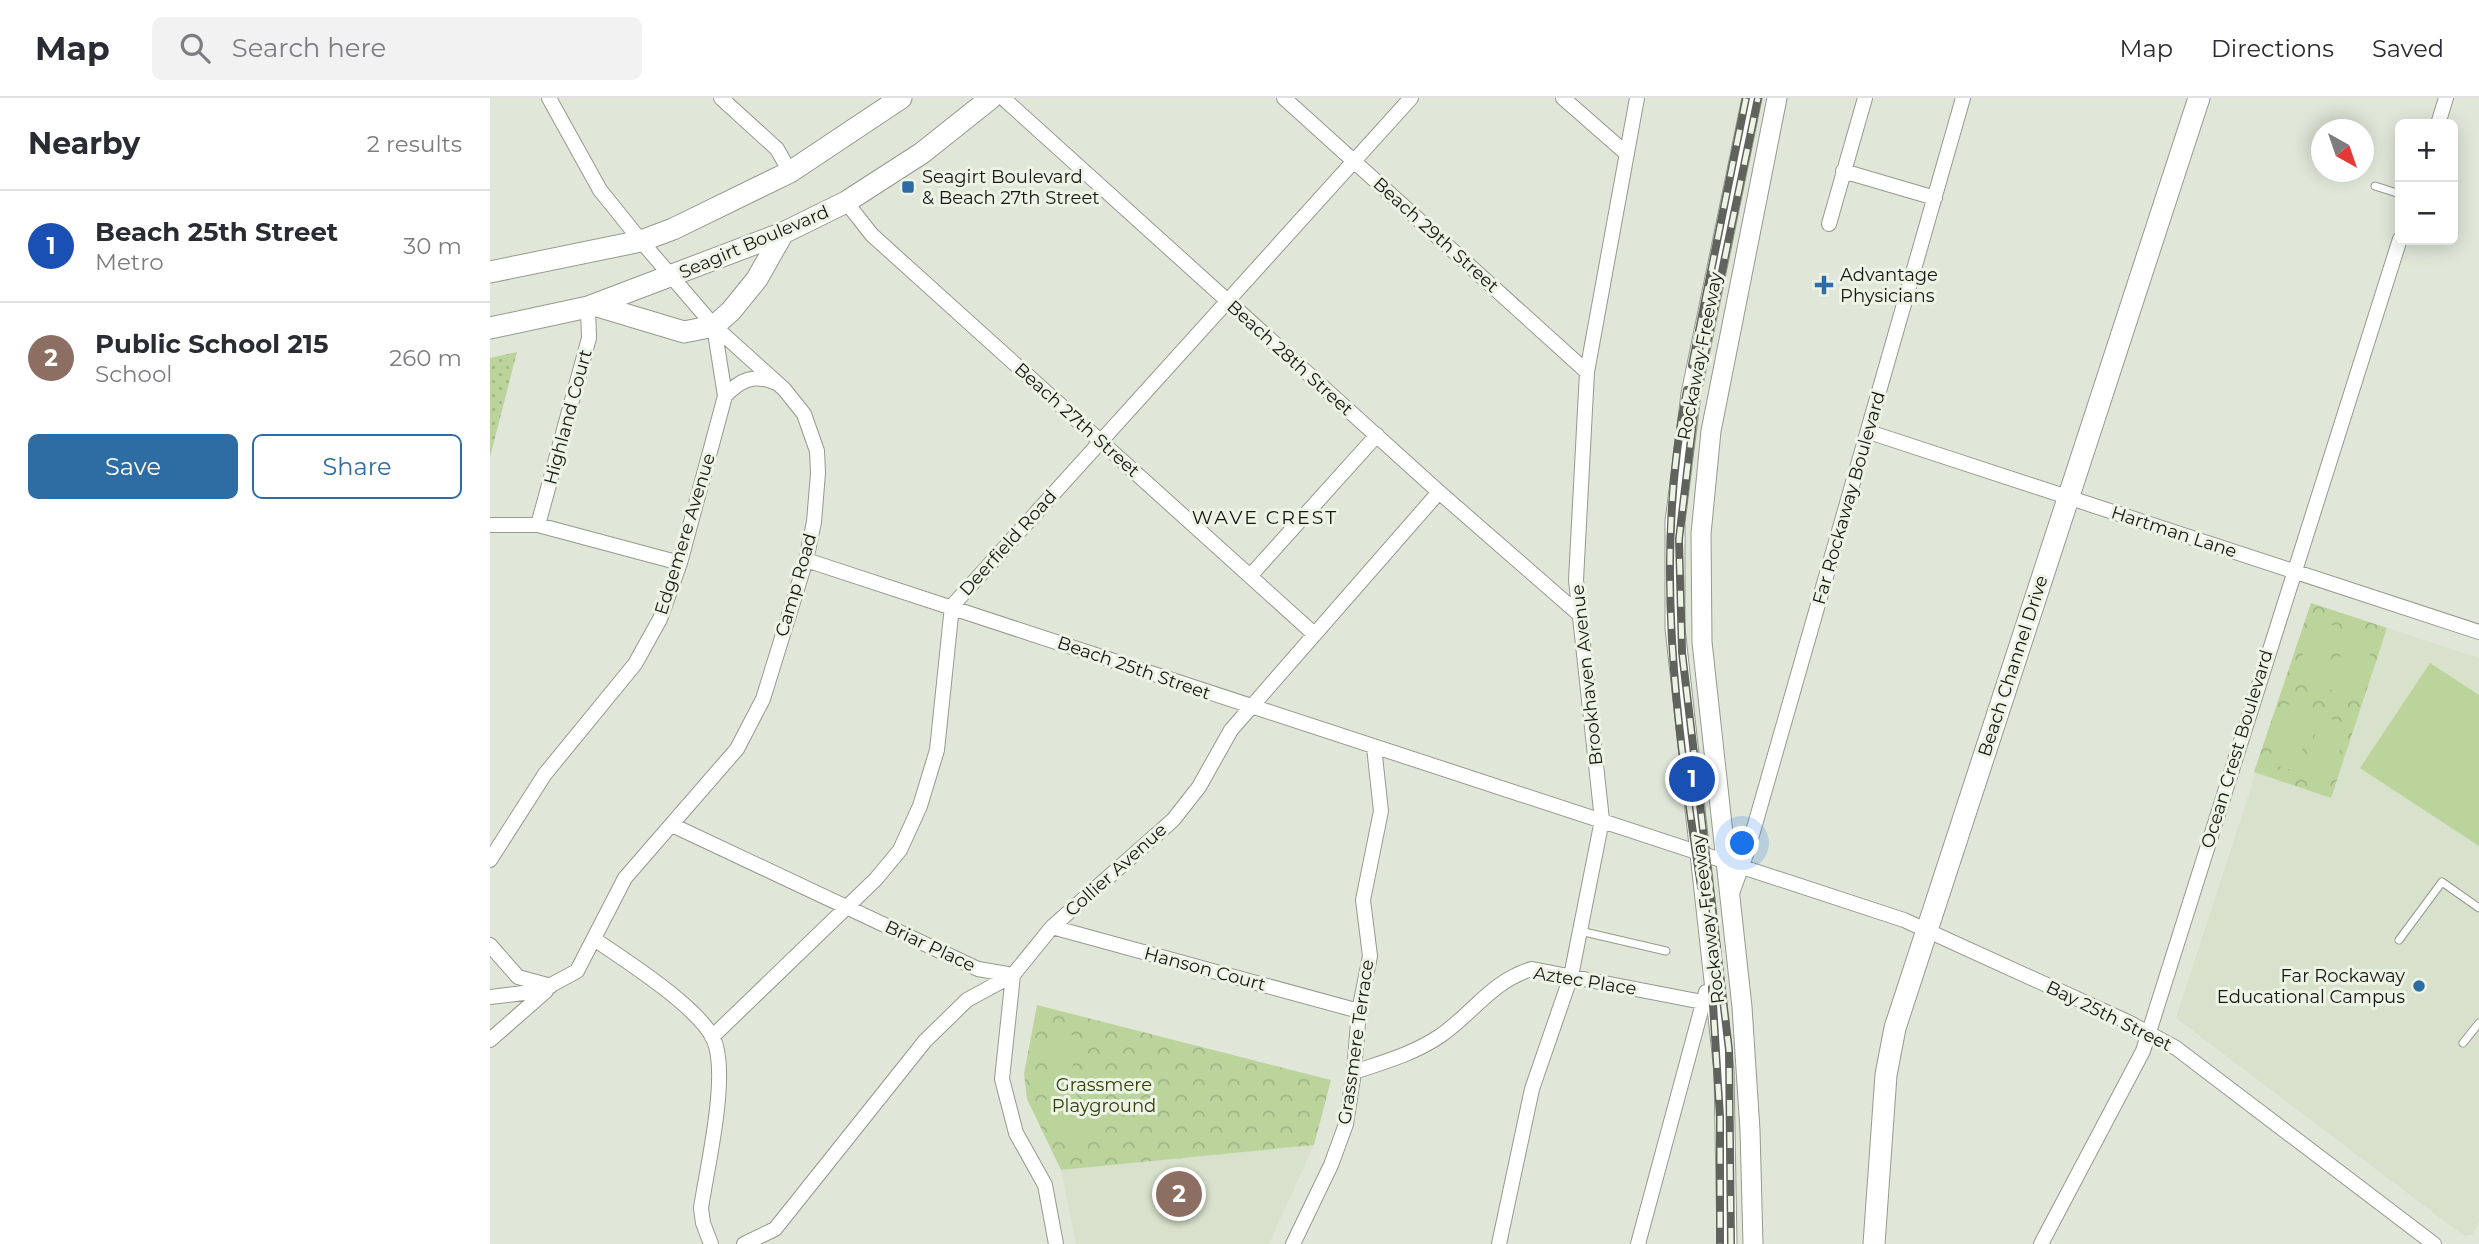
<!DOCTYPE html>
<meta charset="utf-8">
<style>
body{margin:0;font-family:Montserrat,sans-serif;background:#f2f2f3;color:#2b2b33}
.controls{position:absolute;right:21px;top:21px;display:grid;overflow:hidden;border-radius:10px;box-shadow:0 4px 18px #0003}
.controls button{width:63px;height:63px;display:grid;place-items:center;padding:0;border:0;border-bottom:2px solid #e1e1e2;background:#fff;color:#2b2b33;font:35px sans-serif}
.compass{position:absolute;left:1821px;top:21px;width:63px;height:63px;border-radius:50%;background:#fff;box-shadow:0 4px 18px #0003;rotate:140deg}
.you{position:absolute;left:1253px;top:746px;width:24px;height:24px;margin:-18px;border:5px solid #fff;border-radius:50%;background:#1a73e8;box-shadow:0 0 0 10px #1a73e833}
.badge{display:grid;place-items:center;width:46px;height:46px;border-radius:50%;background:#2e6da4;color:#fff;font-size:23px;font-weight:700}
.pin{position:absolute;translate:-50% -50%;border:4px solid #fff;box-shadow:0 2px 7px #0006}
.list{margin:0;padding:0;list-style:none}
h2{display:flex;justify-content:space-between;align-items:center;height:91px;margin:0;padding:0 28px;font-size:30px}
h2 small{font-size:23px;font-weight:400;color:#7c7c81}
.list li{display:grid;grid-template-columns:46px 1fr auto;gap:21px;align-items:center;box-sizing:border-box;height:112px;padding:0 28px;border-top:2px solid #e1e1e2}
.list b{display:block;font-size:26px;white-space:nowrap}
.list p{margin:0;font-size:23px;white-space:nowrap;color:#7c7c81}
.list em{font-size:23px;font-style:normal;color:#7c7c81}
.actions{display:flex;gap:14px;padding:21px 28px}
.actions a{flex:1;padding:16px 0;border:2px solid #2e6da4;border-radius:10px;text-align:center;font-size:24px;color:#2e6da4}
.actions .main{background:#2e6da4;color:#fff}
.icon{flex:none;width:38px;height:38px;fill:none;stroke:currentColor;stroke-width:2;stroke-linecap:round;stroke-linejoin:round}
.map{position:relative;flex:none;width:1989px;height:1146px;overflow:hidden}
header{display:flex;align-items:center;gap:42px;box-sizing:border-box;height:98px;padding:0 35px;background:#fff;border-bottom:2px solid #e1e1e2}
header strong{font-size:33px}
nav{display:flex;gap:38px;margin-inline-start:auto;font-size:24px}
.search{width:490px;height:63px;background:#f2f2f3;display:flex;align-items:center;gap:18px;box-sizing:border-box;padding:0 24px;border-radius:10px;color:#7c7c81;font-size:26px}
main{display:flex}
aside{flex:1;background:#fff}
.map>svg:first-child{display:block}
</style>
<header>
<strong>Map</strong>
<div class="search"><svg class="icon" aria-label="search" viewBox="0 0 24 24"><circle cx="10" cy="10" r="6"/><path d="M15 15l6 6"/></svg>Search here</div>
<nav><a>Map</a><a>Directions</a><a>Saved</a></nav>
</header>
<main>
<aside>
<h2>Nearby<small>2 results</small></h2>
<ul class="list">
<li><span class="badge" style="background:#1a4fb4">1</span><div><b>Beach 25th Street</b><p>Metro</p></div><em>30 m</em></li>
<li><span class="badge" style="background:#8d6e63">2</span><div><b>Public School 215</b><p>School</p></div><em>260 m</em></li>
</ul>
<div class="actions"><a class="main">Save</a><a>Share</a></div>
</aside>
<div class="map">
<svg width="1989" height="1146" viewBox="0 0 1989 1146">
<defs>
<pattern id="grass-dots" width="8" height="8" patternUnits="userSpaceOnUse" patternTransform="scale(1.75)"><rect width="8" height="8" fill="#bbd49c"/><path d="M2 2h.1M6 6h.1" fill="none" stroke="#a0b586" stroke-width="1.8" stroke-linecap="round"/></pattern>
<pattern id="park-crowns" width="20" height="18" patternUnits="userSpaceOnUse" patternTransform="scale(1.75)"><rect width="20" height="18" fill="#bbd49c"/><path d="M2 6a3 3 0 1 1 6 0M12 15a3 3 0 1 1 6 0" fill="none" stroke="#a0b586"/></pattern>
</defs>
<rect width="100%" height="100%" fill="#e0e7d9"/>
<path fill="#d7e1cb" d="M 1821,505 L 1989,560 L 1989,1124 L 1982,1137 L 1974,1138 L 1686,920 Z
M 824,1047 L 779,1146 L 586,1146 L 571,1072 Z"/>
<path fill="url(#grass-dots)" d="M 27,254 L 0,359 L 0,260 Z"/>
<path fill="url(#park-crowns)" d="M 1821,505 L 1897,530 L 1841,700 L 1764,674 Z
M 547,907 L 841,982 L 824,1047 L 571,1072 L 537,1001 L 534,976 Z"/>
<path fill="#bbd49c" d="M 1824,521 L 1851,530 L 1832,588 L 1805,580 Z
M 1858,533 L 1885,541 L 1866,600 L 1839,591 Z
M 1940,565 L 1989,597 L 1989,748 L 1870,670 Z
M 1797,606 L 1824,615 L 1805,673 L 1778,665 Z
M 1831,618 L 1858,626 L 1839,685 L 1812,676 Z
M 565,932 L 590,939 L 581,974 L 555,967 Z
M 582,988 L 603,1031 L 575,1046 L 553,1003 Z"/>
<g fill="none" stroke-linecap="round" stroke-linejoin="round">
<defs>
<path id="lane" d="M 1885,88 L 1910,96
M 1090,833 L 1176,853
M 1909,842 L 1952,784 L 1989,810
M 1973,945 L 1989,925"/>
<path id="street" d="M 231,0 L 287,51 L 300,74
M 513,0 L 949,394 L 1090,517
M 794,0 L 1097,274
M 1073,0 L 1137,56
M 1948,26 L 1956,0
M 1353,73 L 1445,100
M 356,104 L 382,137 L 823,535
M 1339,126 L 1375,0
M 235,298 C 250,282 264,275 286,285
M 1379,334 L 1989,534
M 0,427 L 48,427 L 190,465
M 48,427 L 99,240 L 98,209
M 316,462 L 1414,822 L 1638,924 L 1686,950 L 1944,1146
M 761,477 L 887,337
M 182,727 L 488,871 L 523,877 L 512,981 L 526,1035 L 555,1087 L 566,1146
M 0,762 L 55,676 L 145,566 L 170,521 L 190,465 L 235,298 L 224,228
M 1241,798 L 1258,751 L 1473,0
M 562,829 L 869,913
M 104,841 C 135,862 207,908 223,940 C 240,975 217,1069 211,1110 L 213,1125 L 221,1146
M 0,847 L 28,879 L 61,888
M 0,899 L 50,893 L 87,873 L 135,780 L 247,651 L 273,601 L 316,462 L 324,424 L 328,375 L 327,353 L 314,316 L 294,291 L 224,228 L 151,143 L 110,92 L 59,0
M 222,939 L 386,781 L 410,752 L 430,708 L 447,652 L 462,508 L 921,0
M 0,942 L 56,893
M 864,974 C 894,964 923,956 950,938 C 982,916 1003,882 1042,871 L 1228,907
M 254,1146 L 285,1131 L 435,943 L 477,902 L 523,877 L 562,829 L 683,722 L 709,689 L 741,632 L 949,394
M 803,1146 L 841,1067 L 856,1026 L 864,974 L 869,913 L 880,858 L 873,802 L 891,713 L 884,649
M 1009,1146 L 1042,991 L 1081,878 L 1112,722 L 1086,482 L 1097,274 L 1147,0
M 1148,1146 L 1216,894
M 1551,1146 L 1653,953 L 1910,141"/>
<path id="secondary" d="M 1237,1146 L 1234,973 L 1185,530 L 1185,424 L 1201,296 L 1262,0
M 1263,1146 L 1260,1032 L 1252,909 L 1212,544 L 1211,436 L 1221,333 L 1287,0"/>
<path id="primary" d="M 0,174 L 151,143 L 183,131 L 300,74 L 411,0
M 104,207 L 194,234 L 224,228 L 241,213 L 267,181 L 293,135
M 0,230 L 98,209 L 293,135 L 356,104 L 432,55 L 501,0
M 1384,1146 L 1396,977 L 1405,930 L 1709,0"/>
</defs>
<use href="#lane" stroke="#949a8d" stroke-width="9"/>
<use href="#street" stroke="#949a8d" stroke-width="16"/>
<use href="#secondary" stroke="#949a8d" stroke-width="21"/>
<use href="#primary" stroke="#949a8d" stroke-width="23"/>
<use href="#lane" stroke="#fff" stroke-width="7"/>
<use href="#street" stroke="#fff" stroke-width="14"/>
<use href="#secondary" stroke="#fff" stroke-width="19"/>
<use href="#primary" stroke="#fff" stroke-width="21"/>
<defs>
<path id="rail" d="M 1202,267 L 1256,0
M 1197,292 C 1163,458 1186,623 1211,789
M 1222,890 L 1230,1019 L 1230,1146
M 1241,1146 L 1239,952 L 1192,554 L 1189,441 L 1206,299 L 1268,0"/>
</defs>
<use href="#rail" stroke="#5f635b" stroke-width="8"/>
<use href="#rail" stroke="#edf4e6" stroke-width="5" stroke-dasharray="16" stroke-linecap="butt"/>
</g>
<g fill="#2e6da4" stroke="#edf4e6" stroke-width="2.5">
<rect x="411" y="82" width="14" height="14" rx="3.5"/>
<path d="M1330.5 176.5h7v7h7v7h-7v7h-7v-7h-7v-7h7z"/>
<circle cx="1929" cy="888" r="7"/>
</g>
<g text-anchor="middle" stroke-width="6" stroke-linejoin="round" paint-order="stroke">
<g font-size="18" fill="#161813" stroke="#edf4e6" text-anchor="start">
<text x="432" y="85">Seagirt Boulevard<tspan x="432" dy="21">&amp; Beach 27th Street</tspan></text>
<text x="1350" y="183">Advantage<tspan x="1350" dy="21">Physicians</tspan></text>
<text x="1915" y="884" text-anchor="end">Far Rockaway<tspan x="1915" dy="21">Educational Campus</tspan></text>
</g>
<g font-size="18" fill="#161813" stroke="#edf4e6">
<text transform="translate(946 137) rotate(42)" y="6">Beach 29th Street</text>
<text transform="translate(264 144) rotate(-23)" y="6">Seagirt Boulevard</text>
<text transform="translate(1210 258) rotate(-79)" y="6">Rockaway Freeway</text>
<text transform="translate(800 260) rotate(42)" y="6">Beach 28th Street</text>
<text transform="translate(78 319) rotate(-75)" y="6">Highland Court</text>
<text transform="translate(587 322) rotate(42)" y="6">Beach 27th Street</text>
<text transform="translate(1359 400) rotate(-74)" y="6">Far Rockaway Boulevard</text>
<text transform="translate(1684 434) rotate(18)" y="6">Hartman Lane</text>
<text transform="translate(195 436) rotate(-73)" y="6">Edgemere Avenue</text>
<text transform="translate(518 445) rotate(-48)" y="6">Deerfield Road</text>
<text transform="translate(306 487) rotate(-74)" y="6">Camp Road</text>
<text transform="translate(1523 568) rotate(-72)" y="6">Beach Channel Drive</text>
<text transform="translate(644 570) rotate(19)" y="6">Beach 25th Street</text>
<text transform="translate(1097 577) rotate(-96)" y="6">Brookhaven Avenue</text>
<text transform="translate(1747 651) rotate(-73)" y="6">Ocean Crest Boulevard</text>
<text transform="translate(626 772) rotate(-42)" y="6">Collier Avenue</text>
<text transform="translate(1218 821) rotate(-97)" y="6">Rockaway Freeway</text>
<text transform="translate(440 848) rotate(25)" y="6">Briar Place</text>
<text transform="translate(715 871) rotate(15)" y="6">Hanson Court</text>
<text transform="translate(1095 883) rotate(9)" y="6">Aztec Place</text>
<text transform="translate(1619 918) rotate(26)" y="6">Bay 25th Street</text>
<text transform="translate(866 944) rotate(-82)" y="6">Grassmere Terrace</text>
</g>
<g font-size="18" fill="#2d4108" stroke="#edf4e6">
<text x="614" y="993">Grassmere<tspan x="614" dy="21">Playground</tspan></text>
</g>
<g font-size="19" letter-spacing="2" fill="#161813" stroke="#edf4e6">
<text x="775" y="426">WAVE CREST</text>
</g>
</g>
</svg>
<div class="controls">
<button>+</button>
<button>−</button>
</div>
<svg class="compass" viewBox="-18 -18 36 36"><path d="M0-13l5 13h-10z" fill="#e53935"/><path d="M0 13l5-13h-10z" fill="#7c7c81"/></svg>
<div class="you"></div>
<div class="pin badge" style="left:1202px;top:681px;background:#1a4fb4">1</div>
<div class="pin badge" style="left:689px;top:1096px;background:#8d6e63">2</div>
</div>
</main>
